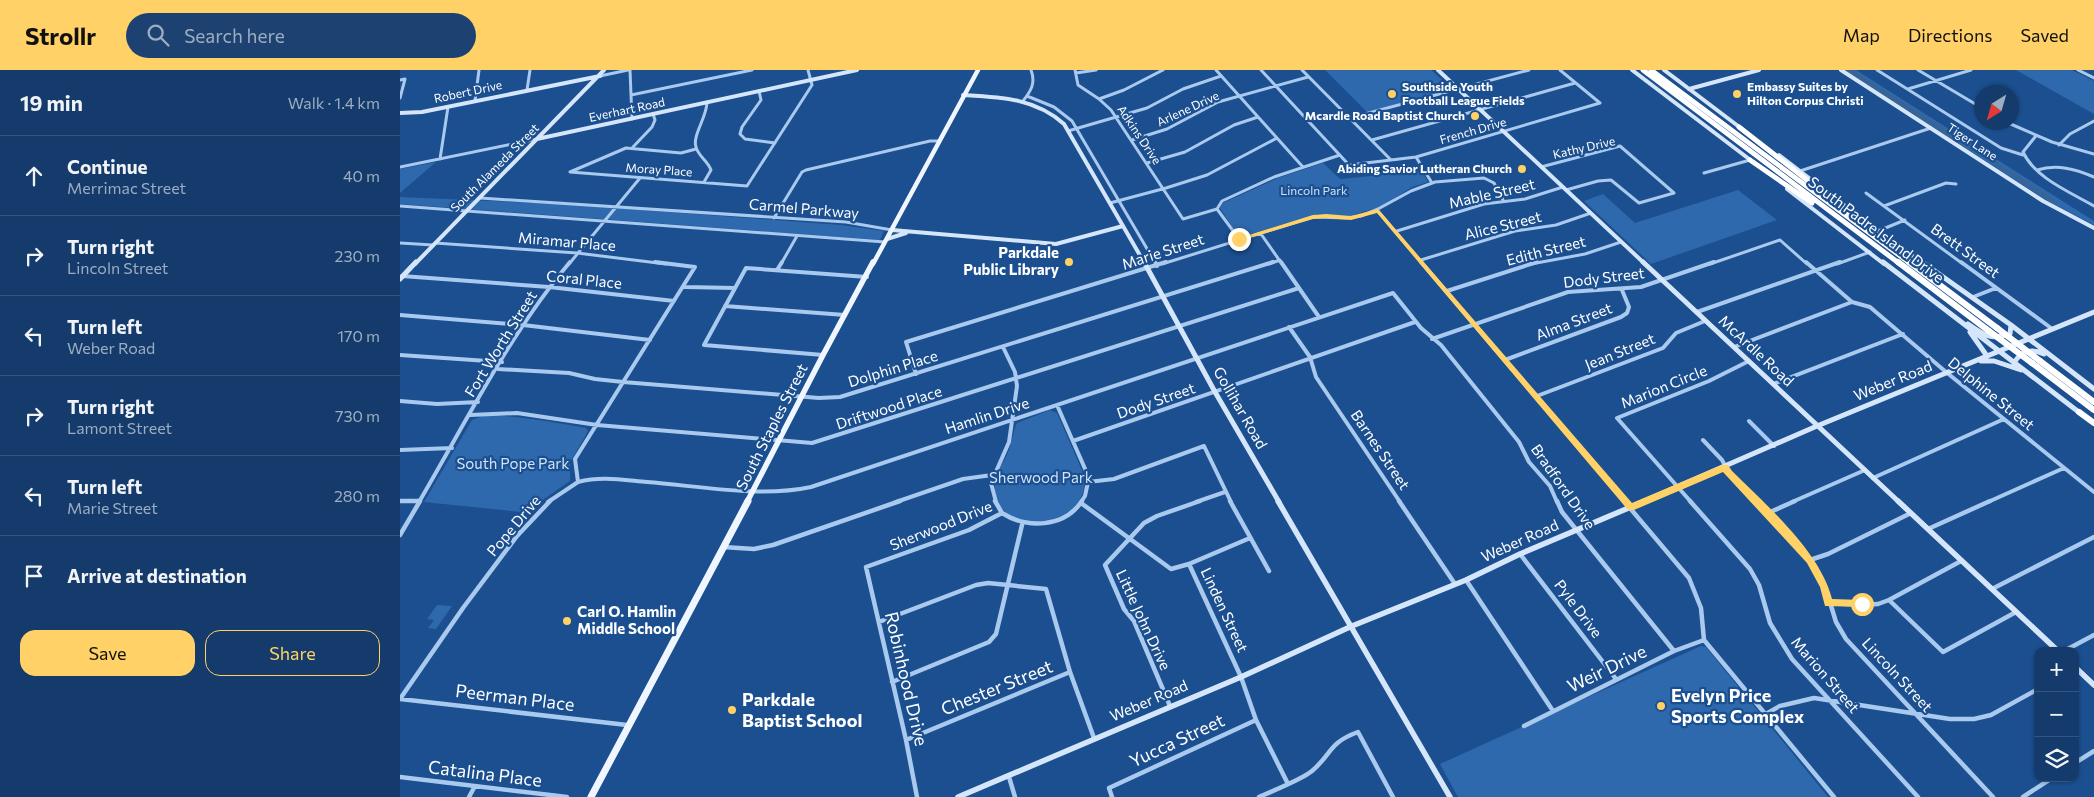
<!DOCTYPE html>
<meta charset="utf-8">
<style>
body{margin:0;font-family:Commissioner,sans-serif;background:#1d4271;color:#f1f3f6}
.controls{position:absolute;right:15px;bottom:15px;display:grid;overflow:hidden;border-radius:10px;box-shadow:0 1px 4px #0004}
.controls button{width:45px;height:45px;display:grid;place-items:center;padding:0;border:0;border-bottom:1px solid #33557e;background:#143b6b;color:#f1f3f6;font:25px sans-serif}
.compass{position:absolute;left:1574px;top:15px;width:45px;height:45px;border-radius:50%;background:#143b6b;box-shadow:0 1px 4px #0004;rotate:217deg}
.stop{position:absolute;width:15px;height:15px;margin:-11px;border:4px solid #ffd166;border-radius:50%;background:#fff}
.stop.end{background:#ffd166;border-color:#fff;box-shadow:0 1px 5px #0008}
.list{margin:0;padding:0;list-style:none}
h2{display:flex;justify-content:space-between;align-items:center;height:65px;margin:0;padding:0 20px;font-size:21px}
h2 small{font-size:16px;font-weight:400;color:#9dadc1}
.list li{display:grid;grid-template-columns:32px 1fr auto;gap:15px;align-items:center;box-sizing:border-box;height:80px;padding:0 20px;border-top:1px solid #33557e}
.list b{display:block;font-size:19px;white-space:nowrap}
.list p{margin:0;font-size:16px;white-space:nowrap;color:#9dadc1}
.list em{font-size:16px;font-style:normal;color:#9dadc1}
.actions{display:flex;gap:10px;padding:15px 20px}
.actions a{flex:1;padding:11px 0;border:1px solid #ffd166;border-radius:15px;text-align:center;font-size:18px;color:#ffd166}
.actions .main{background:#ffd166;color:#111}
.icon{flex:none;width:28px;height:28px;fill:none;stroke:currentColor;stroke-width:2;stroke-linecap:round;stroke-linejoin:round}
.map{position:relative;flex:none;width:1694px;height:727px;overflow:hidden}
header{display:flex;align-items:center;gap:30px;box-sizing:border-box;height:70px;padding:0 25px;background:#ffd166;color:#111}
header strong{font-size:24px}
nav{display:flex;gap:28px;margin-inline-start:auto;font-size:18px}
.search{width:350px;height:45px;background:#1d4271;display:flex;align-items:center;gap:12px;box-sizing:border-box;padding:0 18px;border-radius:28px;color:#9dadc1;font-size:19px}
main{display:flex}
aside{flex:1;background:#143b6b}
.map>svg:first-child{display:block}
</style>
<header>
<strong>Strollr</strong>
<div class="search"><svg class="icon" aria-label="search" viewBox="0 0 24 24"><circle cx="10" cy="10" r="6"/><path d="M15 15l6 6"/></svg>Search here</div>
<nav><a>Map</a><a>Directions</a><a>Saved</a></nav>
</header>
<main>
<aside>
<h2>19 min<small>Walk · 1.4 km</small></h2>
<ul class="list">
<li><svg class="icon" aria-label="ahead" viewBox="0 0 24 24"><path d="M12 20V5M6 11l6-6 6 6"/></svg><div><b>Continue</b><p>Merrimac Street</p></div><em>40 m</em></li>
<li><svg class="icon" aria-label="right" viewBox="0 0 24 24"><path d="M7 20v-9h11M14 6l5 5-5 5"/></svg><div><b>Turn right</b><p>Lincoln Street</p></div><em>230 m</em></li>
<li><svg class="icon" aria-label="left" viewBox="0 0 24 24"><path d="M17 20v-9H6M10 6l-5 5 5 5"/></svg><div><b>Turn left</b><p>Weber Road</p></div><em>170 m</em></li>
<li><svg class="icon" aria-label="right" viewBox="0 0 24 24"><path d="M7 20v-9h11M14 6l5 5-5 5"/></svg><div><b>Turn right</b><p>Lamont Street</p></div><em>730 m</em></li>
<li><svg class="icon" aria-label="left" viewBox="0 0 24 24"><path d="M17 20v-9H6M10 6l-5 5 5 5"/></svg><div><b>Turn left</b><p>Marie Street</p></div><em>280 m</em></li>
<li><svg class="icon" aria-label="arrive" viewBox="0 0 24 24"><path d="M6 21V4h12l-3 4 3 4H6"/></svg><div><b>Arrive at destination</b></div></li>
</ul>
<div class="actions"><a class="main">Save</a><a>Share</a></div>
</aside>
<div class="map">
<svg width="1694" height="727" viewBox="0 0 1694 727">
<rect width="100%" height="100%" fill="#1b4f8f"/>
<path fill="#2e69ad" d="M 925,0 L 1031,0 L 1052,19 L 967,42 Z
M 1445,0 L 1456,0 L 1694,151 L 1694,155 L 1648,131 Z
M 1616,0 L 1672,0 L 1694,11 L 1694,44 Z
M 36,92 L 0,123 L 0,99 Z
M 923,93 L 940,109 L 1022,101 L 1028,112 L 1012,117 L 983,136 L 950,146 L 919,144 L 841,167 L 838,166 L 820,138 L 823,133 L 878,108 Z
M 1338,120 L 1377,150 L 1251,194 L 1184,131 L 1203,124 L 1235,153 Z
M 0,127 L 163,134 L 441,155 L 484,161 L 480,170 L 0,134 Z
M 650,340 L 657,343 L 683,403 C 698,457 589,476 595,410 C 596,402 601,396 605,389 C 611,378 612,364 617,353 Z
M 85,345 C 120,346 152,352 186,358 L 188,361 L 170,393 L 170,411 L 144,429 L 131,443 L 24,432 L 72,350 Z
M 37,535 L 52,536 L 36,559 L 28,558 L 34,550 L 27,549 Z
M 1301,576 L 1306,577 L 1428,727 L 1058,727 L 1040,694 Z"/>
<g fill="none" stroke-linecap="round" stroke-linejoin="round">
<path stroke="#3c6290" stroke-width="3" d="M 1449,0 L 1654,131"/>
<path stroke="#a9c9ee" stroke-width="3" d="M 230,0 L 232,49
M 675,0 L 678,15 L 699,29 L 711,40 L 783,149 L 817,139 L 822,131 L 874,107 L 940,85
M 816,0 L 902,96
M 861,0 L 949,95 L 1016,87 L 1200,33
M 902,0 L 991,90
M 1160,0 L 1200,33
M 1477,0 L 1601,78 L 1623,85
M 1518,0 L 1582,38
M 1678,0 L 1694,8
M 676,3 L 696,0
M 200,6 L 228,0
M 0,10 L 5,9 L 0,28
M 1508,19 L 1571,0
M 127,20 L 130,0
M 359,21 L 361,30 L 342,57 L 340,64 L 345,69 L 375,73
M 231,25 L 352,0
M 627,26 L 654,37 L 672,51 L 756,194
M 699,29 L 724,20 L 763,0
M 75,31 L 79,0
M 623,31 C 631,21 636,13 631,0
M 950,48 L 1129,0
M 1606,52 L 1652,72 L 1694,84
M 668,61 L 747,38 L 783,19 L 821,6
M 1635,67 L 1623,82 C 1635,108 1670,122 1694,136
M 732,70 L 767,59 L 818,32 L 908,7
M 972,70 L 1175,13
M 1659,75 L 1670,64 L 1694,51
M 233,77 L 252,57 L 255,50 L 253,44
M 1016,87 L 1032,113
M 40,89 L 48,37
M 747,93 L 785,82 L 834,55 L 858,47
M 0,97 L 137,69
M 1141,97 L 1220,76 L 1274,123
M 1637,100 C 1657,94 1675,99 1694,107
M 1400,101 L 1531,58
M 170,102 L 347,116 L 412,15 L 408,0
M 170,102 L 226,78 L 281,83 L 296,79
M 1304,103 L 1350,90
M 304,112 L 311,100 C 308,91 298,86 296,77 C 292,66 307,47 307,32
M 1166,120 L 1198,111 L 1211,110 L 1239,133 L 1274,123
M 1466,123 L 1563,194
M 80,128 L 446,152 L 492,160
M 710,133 L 766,118 L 807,105 L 877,68
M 0,136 L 485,172
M 1484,136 L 1546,113 L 1556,114
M 817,139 L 839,169
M 978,141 L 1023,194
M 374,148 L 402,102 L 406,100 L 530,71 L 539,71
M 997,161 L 1084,134 L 1125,129 L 1163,117
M 1478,161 L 1505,150
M 861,164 L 882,194
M 0,173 L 33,175
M 35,173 L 177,183 L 266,194
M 1021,190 L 1115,161 L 1156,155 L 1191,143
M 169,194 L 240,108
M 381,194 L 397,166
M 762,194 L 913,147 L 946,148 L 961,146 L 978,139 L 1011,121 L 1035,112 L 1084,108 L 1094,113 L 1103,130
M 869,194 L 880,190
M 1131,194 L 1185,184 L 1221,172
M 1310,194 L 1380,170 L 1407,194
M 1437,194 L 1470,182"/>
<path stroke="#a9c9ee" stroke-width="4" d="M 755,192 L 757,196
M 881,192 L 919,247
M 1021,192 L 1225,432
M 1406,192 L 1452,232 L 1470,237 L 1546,302 L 1694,422
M 1561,192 L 1651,258
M 377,200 L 382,192
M 2,206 L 149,217 L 274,231
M 285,217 L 335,218
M 1047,221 L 1137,192
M 1573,227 L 1596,218
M 325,236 L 445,245
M 1297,242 L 1440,192
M 0,245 L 123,255 L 250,270
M 889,257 L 910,287 L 916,307 L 1000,432
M 1032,269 L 1168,222 L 1241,217 L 1314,192
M 1334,277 L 1452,232
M 0,285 L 102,292
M 423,285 L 304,275 L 346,198 L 467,207
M 1105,290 L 1221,247 L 1227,243 L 1229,237 L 1222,220
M 98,299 L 169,303 L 195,309 L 223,312 L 419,328 L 440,327 L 873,192
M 516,304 L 506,272 L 766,192
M 1373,314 L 1503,264
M 1137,326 L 1263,278 L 1276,263 L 1305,251
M 0,331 L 37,334 L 78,332
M 657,335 L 686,401 L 688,412
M 70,345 L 117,343 L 197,355 L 412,373 L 899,218
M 1349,351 L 1374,376
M 1303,370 L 1322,390 L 1329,403 L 1356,432
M 673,371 L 1015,252
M 0,380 L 52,378
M 1473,408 L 1604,349
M 178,412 C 201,406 223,410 247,412 C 299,416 360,428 411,417 L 993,223 L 1021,258 L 1041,275 L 1119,372 L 1129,392 L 1150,416 L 1157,432
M 0,431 L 20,431
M 19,432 C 66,352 110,263 170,192
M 148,432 L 178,412 L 175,389 L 295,197 L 255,192
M 496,432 L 563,409 L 592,405
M 596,432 L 591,413 L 609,372 L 617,316 L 615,302 L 603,277
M 681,432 L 685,426 L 688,412 L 714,409 L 804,376 L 831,432
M 796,432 L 825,422
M 1291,432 L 1217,348 L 1309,311 L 1349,291
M 1392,432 L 1465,400
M 1588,432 L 1664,398"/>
<path stroke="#a9c9ee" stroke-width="4.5" d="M 0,431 L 20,431
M 150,431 L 117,466 L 63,538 L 0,629 L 227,655
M 595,431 L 602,443
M 830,431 L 869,501
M 999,431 L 1055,514
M 1157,431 L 1162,442 L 1274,581
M 1224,431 L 1289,508 L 1301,538 L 1304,570 L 1434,727
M 1290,431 L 1350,499 L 1359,515 L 1370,553 L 1392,589 L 1518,727
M 1355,431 L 1410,490 L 1425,516 L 1436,552 L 1446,569 L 1593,727
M 681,433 L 771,499 L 789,494 L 850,468
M 1368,443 L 1395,431
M 1528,459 L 1590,431
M 0,465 L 20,431
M 323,477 L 354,479 L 373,475 L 500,431
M 1120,484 L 1216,609
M 1410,490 L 1428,484 L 1511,443
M 789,494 L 841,607 L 856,650 L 888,714
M 1066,510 L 1153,641
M 1592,519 L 1694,467
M 1489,530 L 1543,582 L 1616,542
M 1429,533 L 1463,535 L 1478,534 L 1489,530 L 1561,491
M 479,552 L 576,515 L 588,513 L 646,519 L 670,602 L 694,668
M 1664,581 L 1694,565
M 492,612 L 589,572 L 596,564 L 622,455
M 770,636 L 734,551 L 724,539 L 705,495 L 744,453 L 757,446 L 800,431
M 1366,644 L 1380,636 L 1414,628 L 1550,649 L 1574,649 L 1591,645 L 1638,619
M 1124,656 L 1274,581 L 1304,570
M 506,670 L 670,602
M 1675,693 L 1694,681
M 0,707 L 167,727
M 609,707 L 615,727
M 69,727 L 75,716
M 517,727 L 506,670 L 466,497 L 569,460 L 602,443 C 627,459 664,458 682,431
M 712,727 L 709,718 L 856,650
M 859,727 C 872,721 901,710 912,701 C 932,684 928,673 958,662 L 993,727
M 1623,727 L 1652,708"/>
<path stroke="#d6e6fa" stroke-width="4" d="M 1038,0 L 1245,194
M 1232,0 L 1353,92
M 1264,0 L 1342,59
M 1441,0 L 1643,131 L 1694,158
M 1289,19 L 1359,0
M 563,25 C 600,27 635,28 664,54 L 745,194
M 0,43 L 22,42 L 200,6
M 137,69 L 457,0
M 1379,85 L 1478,161 L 1524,194
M 1387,119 L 1484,194
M 492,160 L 656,174 L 723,156
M 487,169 L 506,163
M 15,194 L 204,0"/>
<path stroke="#d6e6fa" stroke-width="5" d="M 744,192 L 815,322 L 879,432
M 1243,192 L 1499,432
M 1483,192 L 1680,343
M 1522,192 L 1611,255 L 1694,319
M 0,209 L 16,192
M 1568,254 C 1585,266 1590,270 1610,264 L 1611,255
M 1570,262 L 1587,286
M 1581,291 L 1594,291 L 1621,300
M 1614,293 C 1621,281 1631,278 1644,284
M 1242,432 L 1417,356 L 1694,242"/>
<path stroke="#d6e6fa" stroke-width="5.5" d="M 878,431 L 1050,727
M 1498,431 L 1658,581
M 1675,597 L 1694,615
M 558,727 L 841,607 L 952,556 L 1066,510 L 1120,484 L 1245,431"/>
<path stroke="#f0f6ff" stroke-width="4.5" d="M 473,194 L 578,0"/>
<path stroke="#f0f6ff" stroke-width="5.5" d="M 347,432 L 423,285 L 473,192"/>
<path stroke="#f0f6ff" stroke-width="7" d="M 191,727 L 348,431"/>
<path stroke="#fff" stroke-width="5" d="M 1243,0 L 1500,194
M 1251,0 L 1511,194
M 1339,57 L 1448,142
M 1350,90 L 1412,133"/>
<path stroke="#fff" stroke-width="6" d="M 1498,192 L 1589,261
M 1509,192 L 1597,258
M 1640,291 L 1694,332
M 1632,293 L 1694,340
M 1679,342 L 1694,353"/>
<path stroke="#fff" stroke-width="6" d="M 1597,258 L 1640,291
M 1589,261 L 1632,293"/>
</g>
<path fill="#ffd166" d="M 978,139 L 1232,433 L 1322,395 L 1328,395 L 1332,401 C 1366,435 1420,481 1432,529 L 1462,530 L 1467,534 L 1466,537 L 1425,536 L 1420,517 L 1407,493 L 1323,402 L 1234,440 L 1228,440 L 977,143 L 951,150 L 926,148 L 913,149 L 839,171 L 836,169 L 913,145 L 926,144 L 951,146 Z"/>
<g fill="#ffd166" stroke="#1b4f8f" stroke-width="2">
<circle cx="992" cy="24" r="5"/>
<circle cx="1337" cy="24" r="5"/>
<circle cx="1075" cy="46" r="5"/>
<circle cx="1122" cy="99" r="5"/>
<circle cx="669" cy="192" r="5"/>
<circle cx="167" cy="551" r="5"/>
<circle cx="1261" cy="636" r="5"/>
<circle cx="332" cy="640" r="5"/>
</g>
<g text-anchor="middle" stroke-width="4.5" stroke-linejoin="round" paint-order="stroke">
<g font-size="12" font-weight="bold" fill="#fff" stroke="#1b4f8f" text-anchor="start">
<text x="1002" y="21">Southside Youth<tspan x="1002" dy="14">Football League Fields</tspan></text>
<text x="1347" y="21">Embassy Suites by<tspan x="1347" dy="14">Hilton Corpus Christi</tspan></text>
<text x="1065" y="50" text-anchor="end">Mcardle Road Baptist Church</text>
<text x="1112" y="103" text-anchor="end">Abiding Savior Lutheran Church</text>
</g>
<g font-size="12" fill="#fff" stroke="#1b4f8f">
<text transform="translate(68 22) rotate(-12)" y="4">Robert Drive</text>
<text transform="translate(788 39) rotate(-25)" y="4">Arlene Drive</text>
<text transform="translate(227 40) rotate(-12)" y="4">Everhart Road</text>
<text transform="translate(1073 61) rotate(-16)" y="4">French Drive</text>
<text transform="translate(739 65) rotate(56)" y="4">Adkins Drive</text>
<text transform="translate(1572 72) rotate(33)" y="4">Tiger Lane</text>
<text transform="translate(1184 78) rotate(-13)" y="4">Kathy Drive</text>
<text transform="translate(95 98) rotate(-45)" y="4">South Alameda Street</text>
<text transform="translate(259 100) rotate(4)" y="4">Moray Place</text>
</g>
<g font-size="12" fill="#cfe3fa" stroke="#1b4f8f">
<text x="914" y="125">Lincoln Park</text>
</g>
<g font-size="15" fill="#fff" stroke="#1b4f8f">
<text transform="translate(1092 124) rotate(-13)" y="5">Mable Street</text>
<text transform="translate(404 139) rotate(5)" y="5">Carmel Parkway</text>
<text transform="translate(1103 156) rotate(-14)" y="5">Alice Street</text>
<text transform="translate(1476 160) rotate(37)" y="5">South Padre Island Drive</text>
<text transform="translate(167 172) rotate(5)" y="5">Miramar Place</text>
<text transform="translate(1146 181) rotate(-14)" y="5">Edith Street</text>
<text transform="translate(1565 181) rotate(36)" y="5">Brett Street</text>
<text transform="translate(763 182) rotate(-18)" y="5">Marie Street</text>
<text transform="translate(1204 208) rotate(-7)" y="5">Dody Street</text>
<text transform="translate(184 210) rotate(6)" y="5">Coral Place</text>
<text transform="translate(1174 252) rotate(-21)" y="5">Alma Street</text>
<text transform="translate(101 274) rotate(-58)" y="5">Fort Worth Street</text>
<text transform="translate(1356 281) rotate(43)" y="5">McArdle Road</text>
<text transform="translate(1220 282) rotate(-22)" y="5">Jean Street</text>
<text transform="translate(493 299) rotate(-17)" y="5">Dolphin Place</text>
<text transform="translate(1493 311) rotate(-22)" y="5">Weber Road</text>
<text transform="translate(1264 317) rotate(-22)" y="5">Marion Circle</text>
<text transform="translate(1591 324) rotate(39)" y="5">Delphine Street</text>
<text transform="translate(756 331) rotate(-19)" y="5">Dody Street</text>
<text transform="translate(489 338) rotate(-18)" y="5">Driftwood Place</text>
<text transform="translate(840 338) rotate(60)" y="5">Gollihar Road</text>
<text transform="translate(587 346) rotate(-18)" y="5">Hamlin Drive</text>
<text transform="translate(372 357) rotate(-63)" y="5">South Staples Street</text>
<text transform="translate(980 380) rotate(56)" y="5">Barnes Street</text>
<text transform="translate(1163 417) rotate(55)" y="5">Bradford Drive</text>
<text transform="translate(114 456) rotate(-50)" y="5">Pope Drive</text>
<text transform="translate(541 456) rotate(-22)" y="5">Sherwood Drive</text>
<text transform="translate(1120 471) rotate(-24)" y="5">Weber Road</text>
<text transform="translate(1178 539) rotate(53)" y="5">Pyle Drive</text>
<text transform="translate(824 540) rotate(65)" y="5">Linden Street</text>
<text transform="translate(743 550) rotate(65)" y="5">Little John Drive</text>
<text transform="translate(1425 605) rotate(49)" y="5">Marion Street</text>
<text transform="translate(1497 605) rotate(47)" y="5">Lincoln Street</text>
<text transform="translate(749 631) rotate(-23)" y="5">Weber Road</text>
</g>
<g font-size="15" font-weight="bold" fill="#fff" stroke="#1b4f8f" text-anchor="end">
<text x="659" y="188">Parkdale<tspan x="659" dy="17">Public Library</tspan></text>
<text x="177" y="547" text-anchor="start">Carl O. Hamlin<tspan x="177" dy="17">Middle School</tspan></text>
</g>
<g font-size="15" fill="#cfe3fa" stroke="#1b4f8f">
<text x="113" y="399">South Pope Park</text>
<text x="641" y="413">Sherwood Park</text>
</g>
<g font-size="18" fill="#fff" stroke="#1b4f8f">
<text transform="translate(1207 599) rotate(-26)" y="6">Weir Drive</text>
<text transform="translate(506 609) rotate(77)" y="6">Robinhood Drive</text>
<text transform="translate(597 618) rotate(-22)" y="6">Chester Street</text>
<text transform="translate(115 628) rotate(7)" y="6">Peerman Place</text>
<text transform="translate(777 671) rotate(-25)" y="6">Yucca Street</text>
<text transform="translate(85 704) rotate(7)" y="6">Catalina Place</text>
</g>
<g font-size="18" font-weight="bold" fill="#fff" stroke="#1b4f8f" text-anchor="start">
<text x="1271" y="632">Evelyn Price<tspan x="1271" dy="21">Sports Complex</tspan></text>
<text x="342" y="636">Parkdale<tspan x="342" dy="21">Baptist School</tspan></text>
</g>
</g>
</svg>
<div class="controls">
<button>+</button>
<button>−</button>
<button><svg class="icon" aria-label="layers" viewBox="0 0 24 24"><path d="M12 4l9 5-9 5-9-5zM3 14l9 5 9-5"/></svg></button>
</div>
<svg class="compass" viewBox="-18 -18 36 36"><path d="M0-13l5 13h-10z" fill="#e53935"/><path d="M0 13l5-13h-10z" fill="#9dadc1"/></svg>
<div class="stop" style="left:1462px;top:534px"></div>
<div class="stop end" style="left:839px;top:169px"></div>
</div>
</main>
